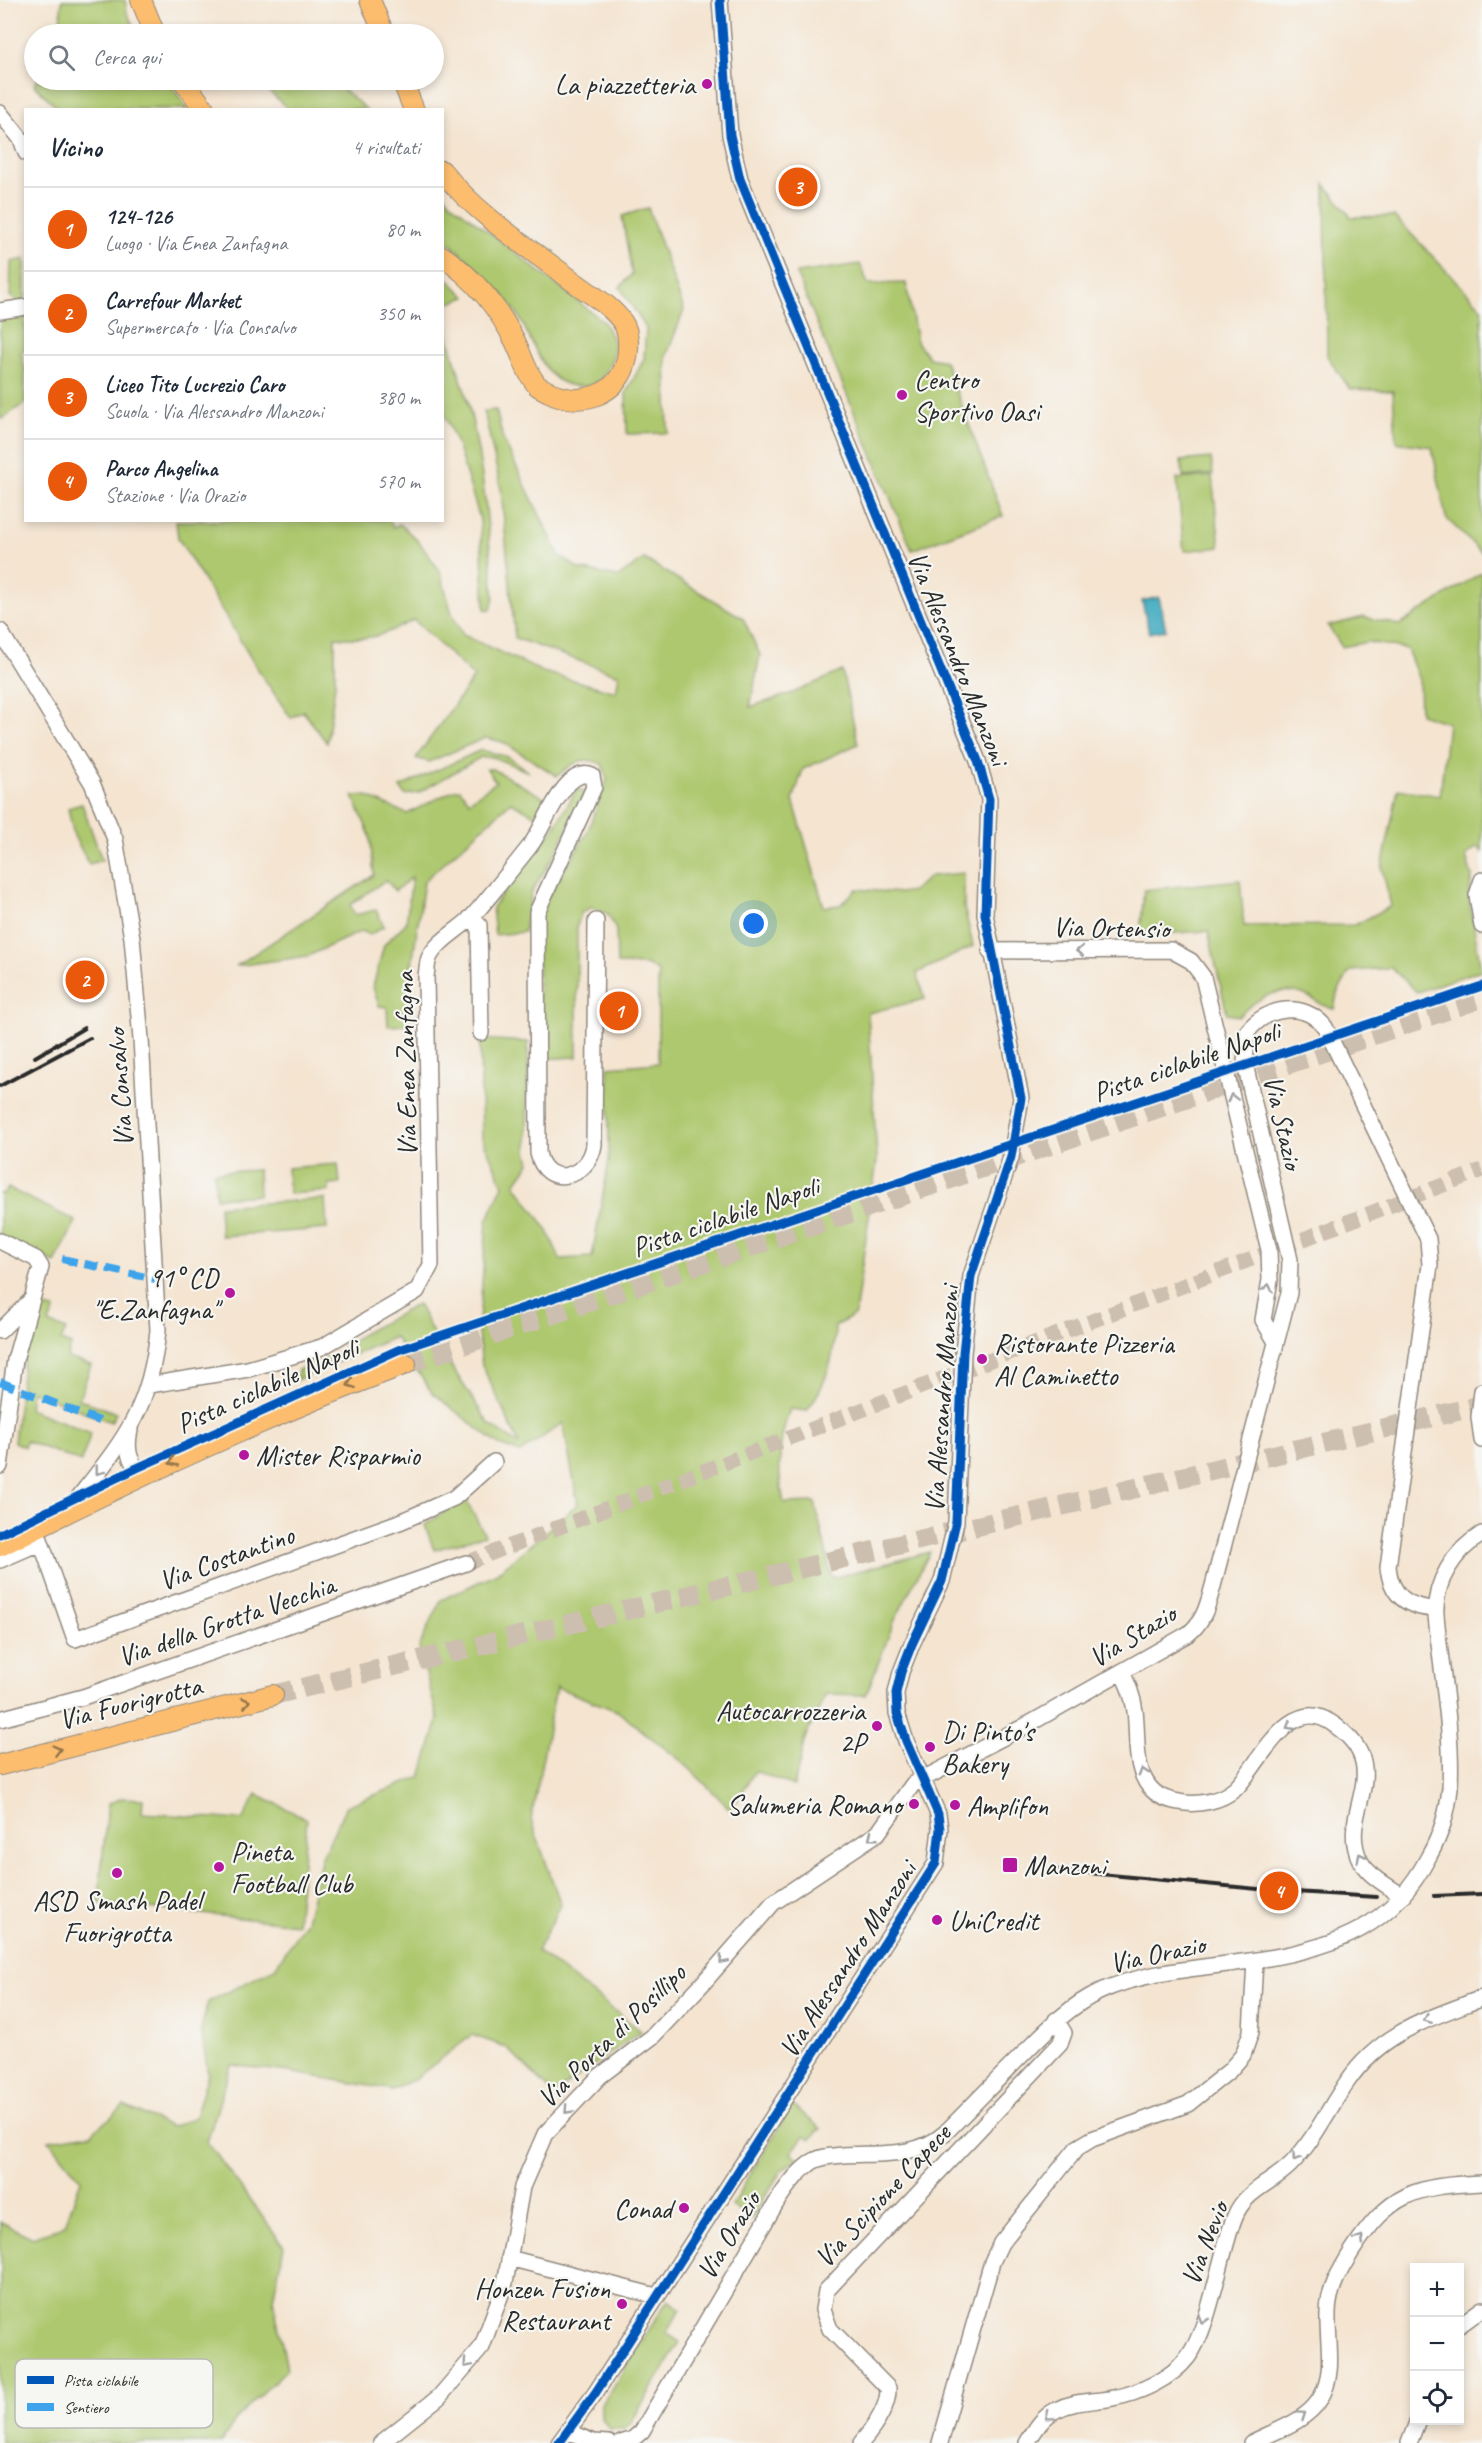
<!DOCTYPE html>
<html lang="it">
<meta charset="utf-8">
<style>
body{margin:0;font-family:Caveat,sans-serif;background:#f2f2f3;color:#1f2937}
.controls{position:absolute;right:18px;bottom:18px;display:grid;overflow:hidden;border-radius:0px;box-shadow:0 3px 9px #0003}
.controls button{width:54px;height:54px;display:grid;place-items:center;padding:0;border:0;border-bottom:2px solid #e0e1e3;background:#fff;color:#1f2937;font:30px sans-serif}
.you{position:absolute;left:754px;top:924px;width:21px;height:21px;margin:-15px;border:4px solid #fff;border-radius:50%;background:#1a73e8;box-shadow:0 0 0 9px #1a73e833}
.badge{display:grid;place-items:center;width:39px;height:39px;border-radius:50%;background:#ea580c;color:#fff;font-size:20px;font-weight:700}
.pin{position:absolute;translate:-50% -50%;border:3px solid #fff;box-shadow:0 2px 6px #0006}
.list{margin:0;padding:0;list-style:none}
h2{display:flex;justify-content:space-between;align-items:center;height:78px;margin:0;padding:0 24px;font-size:26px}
h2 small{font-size:20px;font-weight:400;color:#747a83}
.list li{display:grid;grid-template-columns:39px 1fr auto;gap:18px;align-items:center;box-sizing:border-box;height:84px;padding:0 24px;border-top:2px solid #e0e1e3}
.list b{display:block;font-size:22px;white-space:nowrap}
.list p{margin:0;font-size:20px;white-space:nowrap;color:#747a83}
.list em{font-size:20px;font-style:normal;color:#747a83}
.icon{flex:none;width:33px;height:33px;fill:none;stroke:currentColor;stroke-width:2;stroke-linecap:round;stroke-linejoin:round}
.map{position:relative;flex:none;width:1482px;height:2443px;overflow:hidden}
.search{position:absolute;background:#fff;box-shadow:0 3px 9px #0003;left:24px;top:24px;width:420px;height:66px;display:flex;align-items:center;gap:15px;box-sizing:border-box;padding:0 21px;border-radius:33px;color:#747a83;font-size:22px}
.panel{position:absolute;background:#fff;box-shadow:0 3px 9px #0003;left:24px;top:108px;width:420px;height:414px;border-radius:0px}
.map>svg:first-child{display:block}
</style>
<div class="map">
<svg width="1482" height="2443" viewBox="0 0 1482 2443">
<rect width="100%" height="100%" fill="#f6f6f2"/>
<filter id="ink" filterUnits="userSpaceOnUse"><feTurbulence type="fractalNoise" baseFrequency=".0167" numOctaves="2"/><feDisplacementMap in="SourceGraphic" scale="12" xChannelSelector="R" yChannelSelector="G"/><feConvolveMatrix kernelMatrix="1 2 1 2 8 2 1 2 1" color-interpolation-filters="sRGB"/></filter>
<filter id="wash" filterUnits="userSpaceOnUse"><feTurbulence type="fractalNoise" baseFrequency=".008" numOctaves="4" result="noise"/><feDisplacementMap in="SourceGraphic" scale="24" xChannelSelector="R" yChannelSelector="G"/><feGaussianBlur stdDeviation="1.35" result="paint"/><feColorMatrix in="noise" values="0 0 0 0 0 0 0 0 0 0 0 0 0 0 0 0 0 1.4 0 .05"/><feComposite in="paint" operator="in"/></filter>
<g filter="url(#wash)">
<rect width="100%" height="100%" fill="#f4e4d0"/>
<path fill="#adc86e" stroke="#6c7a4c" stroke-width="1.5" d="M 62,0 L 125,0 L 127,13 L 138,34 L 59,34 Z
M 37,80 L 167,80 L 188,109 L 59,109 L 34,85 Z
M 257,80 L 312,80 L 315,83 L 332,80 L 366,109 L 288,109 Z
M 1325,184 L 1351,217 L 1394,216 L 1482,308 L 1482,553 L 1446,518 L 1432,447 L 1396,442 L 1393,391 L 1350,389 L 1327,356 Z
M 443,192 L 450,202 L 603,321 C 610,332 617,345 612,359 C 607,371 600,385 585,386 C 542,391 535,340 516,312 C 496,283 469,261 443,238 Z
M 648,208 L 684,310 L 666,357 L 668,433 L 627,434 L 626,393 L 644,359 L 646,328 L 620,287 L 632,274 L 622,216 Z
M 25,259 L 25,299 L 18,303 L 10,296 L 11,262 Z
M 860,264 L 868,284 L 906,283 L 917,342 L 929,358 L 945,361 L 1003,516 L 912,550 L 796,273 Z
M 442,274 L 466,297 L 447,304 C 444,342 460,370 469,406 C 484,469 489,534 494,598 L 491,610 L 485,609 L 480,519 L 457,444 L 443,411 Z
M 25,313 L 25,350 L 21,353 L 25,370 L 25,403 L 2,419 L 0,415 L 0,317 Z
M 496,410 L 503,439 L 559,555 L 579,569 L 618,577 L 644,559 L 743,618 L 760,655 L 750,707 L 793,693 L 842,671 L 858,744 L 803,769 L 793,800 L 824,907 L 840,905 L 857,889 L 900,893 L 912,891 L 931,876 L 964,873 L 964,907 L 973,946 L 917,973 L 925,999 L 868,1013 L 877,1160 L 855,1315 L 835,1326 C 835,1359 826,1384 807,1411 L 790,1409 C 778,1440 777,1472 784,1503 L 815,1502 L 832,1578 L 930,1552 L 894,1622 L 866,1695 L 826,1694 L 805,1738 L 794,1786 L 755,1771 L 731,1810 L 685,1764 L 617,1711 L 556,1687 L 531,1820 L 561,1905 L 537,1951 L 641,2031 L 554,2094 L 506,2047 L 472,2035 L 416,2078 L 393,2090 L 289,2072 L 231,2065 L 207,2142 L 284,2246 L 273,2299 L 287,2369 L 237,2418 L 221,2443 L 0,2443 L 0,2222 L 33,2238 L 65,2225 L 81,2180 L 49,2140 L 91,2134 L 124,2106 L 172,2127 L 195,2117 L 208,2074 L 201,2029 L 208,2002 L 275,1968 L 306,1921 L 322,1857 L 346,1806 L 421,1777 L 438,1720 L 419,1647 L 441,1600 L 497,1573 L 578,1504 L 563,1423 L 520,1453 L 499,1445 L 432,1393 L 395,1337 L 296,1380 L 298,1370 L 339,1353 L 362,1334 L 418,1304 L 444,1355 L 489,1424 L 519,1444 L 482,1365 L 478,1334 L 487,1221 L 503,1185 L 482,1138 L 480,1039 L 528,1042 L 527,1150 L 530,1163 L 515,1184 L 548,1231 L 560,1259 L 592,1257 L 609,1161 L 608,1067 L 658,1063 L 658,971 L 646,965 L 617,964 L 616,930 L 608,914 L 592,907 L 581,913 L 577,926 L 577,1057 L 539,1059 L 538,913 L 587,833 L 607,779 L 602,764 C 582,755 573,763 557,776 L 503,742 L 485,738 L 429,762 L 416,758 L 474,677 L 414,620 C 381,636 372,641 335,637 L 335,685 L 327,743 L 303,711 L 291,718 L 260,673 L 178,538 L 176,521 L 389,520 L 393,527 L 400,524 L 419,542 L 440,571 L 452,614 L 463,635 L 543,672 L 616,692 L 619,675 L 515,638 L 501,489 L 484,411 Z
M 1211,458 L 1213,474 L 1183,477 L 1181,461 Z
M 1212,476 L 1220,547 L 1184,551 L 1177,479 Z
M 1482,572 L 1482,852 L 1478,846 L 1466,856 L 1472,876 L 1469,897 L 1481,970 L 1417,992 L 1391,968 L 1350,971 L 1337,994 L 1334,1009 C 1324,1007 1319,1002 1309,997 C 1283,984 1258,996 1239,1016 L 1227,1014 L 1208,931 L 1140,935 L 1144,890 L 1240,880 L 1244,926 L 1355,925 L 1391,906 L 1382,868 L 1398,789 L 1440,796 L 1448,723 L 1420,714 L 1419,680 L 1407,649 L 1368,642 L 1342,647 L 1328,626 L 1364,617 L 1399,625 Z
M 481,750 L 508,757 L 529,772 L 493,757 L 481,757 L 418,793 L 405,795 L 400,787 Z
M 487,769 L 493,769 L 550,801 L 542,819 L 511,802 L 424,881 L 409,985 L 409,1025 L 388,1026 L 387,1007 L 379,1006 L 373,987 L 384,945 L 406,923 L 412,877 L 395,891 L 386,880 L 350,905 L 355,915 L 376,910 L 384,926 L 370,935 L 362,931 L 308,956 L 236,966 L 374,875 L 370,836 L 353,796 L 366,796 L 407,814 L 454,790 L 460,789 L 469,801 L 496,782 Z
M 577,789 L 585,792 L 555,854 L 532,891 L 524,932 L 495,935 L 492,907 L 551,833 Z
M 82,804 L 102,860 L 89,864 L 74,836 L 68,808 Z
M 338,1164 L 340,1184 L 329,1185 L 329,1191 L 289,1194 L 287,1168 Z
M 258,1170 L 259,1195 L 216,1198 L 214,1172 Z
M 8,1188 L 76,1221 L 55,1263 L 0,1236 L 0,1193 L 4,1194 Z
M 325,1199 L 327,1229 L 221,1236 L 219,1206 Z
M 44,1307 L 55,1309 L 49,1323 L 66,1330 L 61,1341 L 71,1345 L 67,1358 L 91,1365 L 79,1399 L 116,1413 L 111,1422 L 31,1391 L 29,1409 L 91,1433 L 81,1462 L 26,1441 L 24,1447 L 14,1442 L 25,1348 Z
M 465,1498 L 485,1535 L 434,1550 L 425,1525 Z
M 257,1794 L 307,1819 L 297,1924 L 98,1903 L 108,1804 L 122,1798 L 143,1799 L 142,1813 L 242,1820 Z
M 792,2105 L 821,2129 L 816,2131 L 816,2134 L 810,2140 L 804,2136 L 791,2153 L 798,2158 L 781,2171 L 751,2219 L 732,2205 Z
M 668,2300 L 681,2309 L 666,2333 L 680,2342 L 630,2424 L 625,2428 L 610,2429 L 601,2418 L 601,2406 Z"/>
<path fill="#40abbf" stroke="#366b75" stroke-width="1.5" d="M 1159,597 L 1166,630 L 1149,633 L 1142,601 Z"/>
</g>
<g filter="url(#ink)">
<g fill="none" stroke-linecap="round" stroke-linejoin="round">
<path stroke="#ccbfaf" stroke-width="15" stroke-dasharray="15 8" stroke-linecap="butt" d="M 466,1563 L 1482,1170"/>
<path stroke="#ccbfaf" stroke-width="20" stroke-dasharray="20 10" stroke-linecap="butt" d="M 406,1364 L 1482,998
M 273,1695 L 1482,1405"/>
<defs>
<path id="minor" d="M 0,113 L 21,139 L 26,153
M 0,311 L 26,307
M 0,631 L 92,783 L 115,839 L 132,938 L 141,1039 L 158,1330 C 150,1416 118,1446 68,1511
M 1482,880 L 1477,895 L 1482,926
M 470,918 L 479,925 L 481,1033
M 990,951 L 1171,950 L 1191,961 L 1203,977 L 1269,1250 L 1270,1280 L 1263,1320 L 1276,1342
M 0,1241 L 36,1259 L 41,1267 L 15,1360 L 0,1466
M 0,1331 L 30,1301
M 149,1385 L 248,1369 L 322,1347 L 417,1291 L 431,1265 L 426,976 C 427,971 427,963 429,958 C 437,941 459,930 472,917 C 492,894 511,870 530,846 C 544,829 565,764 592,776 L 594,787 L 537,912 L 538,1153 C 546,1190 589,1178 594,1145 L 596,921
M 1482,1391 L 1479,1417 L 1482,1440
M 130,1430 C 126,1449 128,1464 145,1474
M 36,1528 L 75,1639 L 402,1521 L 454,1498 L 494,1462
M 0,1560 L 30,1547 L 42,1546
M 1122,1672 C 1128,1685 1133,1696 1135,1711 C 1138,1733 1134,1762 1146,1782 C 1154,1795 1165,1800 1179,1802 C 1198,1806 1221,1801 1235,1789 C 1258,1768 1287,1694 1330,1722 C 1402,1768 1334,1813 1361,1862 C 1369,1876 1389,1887 1403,1896
M 0,1719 L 83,1697 L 466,1563
M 509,2258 L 656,2296
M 1460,2325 L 1482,2309
M 568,2431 L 593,2442 L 609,2443
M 381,2443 L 439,2397 L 482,2347 L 505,2283 L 522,2187 L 545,2134 L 600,2076 L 652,2037 L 704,1982 L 773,1903 L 878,1833 L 913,1784 L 1029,1724 L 1188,1634 C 1204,1622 1208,1604 1213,1586 L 1289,1293 L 1290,1260 L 1245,1064 L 1247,1032 C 1267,1006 1304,1001 1325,1027 L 1428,1239 L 1430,1265 L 1388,1567 C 1391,1596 1408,1608 1436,1609
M 559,2443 L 596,2392 L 936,1863 L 940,1829 L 938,1814 L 906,1741 L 897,1713 L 896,1693 L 901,1672 L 912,1644 L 942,1581 L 956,1522 L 963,1353 L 971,1276 L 1011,1157 L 1021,1098 L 985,914 L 989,799 L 978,761 L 740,179 L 730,135 L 720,0
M 621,2443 L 633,2439 L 642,2431 L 778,2200 C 787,2186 797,2172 812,2162 C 821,2156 833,2156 843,2155 C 879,2153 917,2158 945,2133 C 970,2108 994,2083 1019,2058 C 1043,2034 1067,2007 1099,1992 C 1149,1969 1209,1968 1263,1959 C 1337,1947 1393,1926 1429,1856 C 1441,1835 1448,1812 1450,1787 C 1453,1731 1441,1671 1436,1615 C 1434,1582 1454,1551 1482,1534
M 861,2443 C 873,2429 889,2407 888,2388 L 830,2329 L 823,2310 L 826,2291 L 1060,2044 L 1064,2033 L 1056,2020
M 940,2443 L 992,2262 L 1001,2243 L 1077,2148 L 1092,2139 L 1188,2104 L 1229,2071 L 1243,2055 L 1251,2032 L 1255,1961
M 1027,2443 C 1035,2430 1042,2417 1056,2410 C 1075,2400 1094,2402 1113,2398 C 1140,2393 1171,2379 1188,2357 C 1210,2328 1220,2253 1235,2216 C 1246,2189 1273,2183 1291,2164 C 1313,2142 1329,2108 1347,2082 C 1381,2032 1428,2019 1482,1998
M 1251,2443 C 1274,2431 1306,2422 1320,2399 C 1336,2373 1327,2343 1328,2314 C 1328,2290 1340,2270 1352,2251 C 1390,2193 1414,2186 1482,2183
M 1409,2443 L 1418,2420"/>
<path id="major" d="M 141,0 L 155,34
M 370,0 L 384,34
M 183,80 L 205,110
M 402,80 L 414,110
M 442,171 C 478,216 529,248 574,282 C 590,294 612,306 623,323 C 629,332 629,347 627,358 C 620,395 581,408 549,392 C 546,390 540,388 538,386 C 527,375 522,355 515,341 C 497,306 475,279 442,256
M 0,1546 C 132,1479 267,1416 406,1364
M 0,1765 L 273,1695"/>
</defs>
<use href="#minor" stroke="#90887e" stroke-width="18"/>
<use href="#major" stroke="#90887e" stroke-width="22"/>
<use href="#minor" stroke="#fff" stroke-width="15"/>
<use href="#major" stroke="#fcbd6e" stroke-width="20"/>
<path stroke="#2b2b2b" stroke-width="4" d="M 35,1057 L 84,1028
M 0,1086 L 90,1038
M 1037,1868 L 1279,1891 L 1376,1897
M 1434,1896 L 1482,1894"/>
<path stroke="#3ea3eb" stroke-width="8" stroke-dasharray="15 8" stroke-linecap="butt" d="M 62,1259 L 155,1279
M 0,1382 L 107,1424"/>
<defs>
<path id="cycleway" d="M 0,1534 L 137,1468 L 398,1350 L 1482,986
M 559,2443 L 596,2392 L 936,1863 L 940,1829 L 938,1814 L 906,1741 L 897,1713 L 896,1693 L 901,1672 L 912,1644 L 942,1581 L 956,1522 L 963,1353 L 971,1276 L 1011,1157 L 1021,1098 L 985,914 L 989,799 L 978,761 L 740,179 L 730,135 L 720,0"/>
</defs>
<use href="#cycleway" stroke="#f6f6f2" stroke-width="13"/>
<use href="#cycleway" stroke="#0057b8" stroke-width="9"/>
</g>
<defs><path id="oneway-chevron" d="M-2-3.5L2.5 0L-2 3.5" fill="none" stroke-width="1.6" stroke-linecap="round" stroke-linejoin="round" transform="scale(1.5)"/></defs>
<g stroke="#a0a0a0">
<use href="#oneway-chevron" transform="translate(1080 951) rotate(180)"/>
<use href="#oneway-chevron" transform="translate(1232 1098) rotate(-104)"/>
<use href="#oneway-chevron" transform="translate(1268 1288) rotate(-78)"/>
<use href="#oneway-chevron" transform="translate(99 1471) rotate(128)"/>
<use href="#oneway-chevron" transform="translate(1290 1726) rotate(149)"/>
<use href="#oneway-chevron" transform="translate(1143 1772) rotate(-107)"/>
<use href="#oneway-chevron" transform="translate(872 1837) rotate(141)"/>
<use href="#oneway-chevron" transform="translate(1361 1857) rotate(-116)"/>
<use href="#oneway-chevron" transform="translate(723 1960) rotate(131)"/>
<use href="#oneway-chevron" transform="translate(1427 2019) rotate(159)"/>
<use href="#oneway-chevron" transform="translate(568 2110) rotate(133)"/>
<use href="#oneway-chevron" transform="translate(1296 2157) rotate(126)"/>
<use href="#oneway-chevron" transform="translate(1360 2239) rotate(-57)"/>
<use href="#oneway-chevron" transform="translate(1203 2320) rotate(107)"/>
<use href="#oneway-chevron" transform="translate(467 2364) rotate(131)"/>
<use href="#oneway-chevron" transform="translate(1302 2415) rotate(-34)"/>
<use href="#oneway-chevron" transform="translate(1049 2416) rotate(143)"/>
</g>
<g stroke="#94744c">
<use href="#oneway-chevron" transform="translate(351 1384) rotate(160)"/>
<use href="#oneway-chevron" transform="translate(173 1462) rotate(155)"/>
<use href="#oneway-chevron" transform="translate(246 1702) rotate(-14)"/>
<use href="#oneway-chevron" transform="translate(57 1750) rotate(-14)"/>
</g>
</g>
<g fill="#b5179e" stroke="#f6f6f2" stroke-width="2">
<circle cx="707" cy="84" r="6"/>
<circle cx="902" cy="395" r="6"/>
<circle cx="230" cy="1293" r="6"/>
<circle cx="982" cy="1359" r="6"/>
<circle cx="244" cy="1455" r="6"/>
<circle cx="877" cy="1726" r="6"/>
<circle cx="930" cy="1747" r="6"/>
<circle cx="914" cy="1804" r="6"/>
<circle cx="955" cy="1805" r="6"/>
<rect x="1002" y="1857" width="16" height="16" rx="3"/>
<circle cx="219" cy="1867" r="6"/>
<circle cx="117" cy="1873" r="6"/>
<circle cx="937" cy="1920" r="6"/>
<circle cx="684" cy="2208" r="6"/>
<circle cx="622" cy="2304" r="6"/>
</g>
<g text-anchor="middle" stroke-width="4.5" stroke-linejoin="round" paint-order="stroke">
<g font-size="28" fill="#2b2b2b" stroke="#f6f6f2" text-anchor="start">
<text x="695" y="94" text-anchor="end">La piazzetteria</text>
<text x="914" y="389">Centro<tspan x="914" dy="32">Sportivo Oasi</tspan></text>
<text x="218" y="1287" text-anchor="end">91° CD<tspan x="218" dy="32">"E.Zanfagna"</tspan></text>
<text x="994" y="1353">Ristorante Pizzeria<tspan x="994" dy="32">Al Caminetto</tspan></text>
<text x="256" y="1465">Mister Risparmio</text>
<text x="865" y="1720" text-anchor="end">Autocarrozzeria<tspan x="865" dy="32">2P</tspan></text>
<text x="942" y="1741">Di Pinto's<tspan x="942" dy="32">Bakery</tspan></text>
<text x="902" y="1814" text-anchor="end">Salumeria Romano</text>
<text x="967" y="1815">Amplifon</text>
<text x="231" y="1861">Pineta<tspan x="231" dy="32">Football Club</tspan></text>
<text x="1024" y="1875">Manzoni</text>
<text x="117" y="1910" text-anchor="middle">ASD Smash Padel<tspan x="117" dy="32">Fuorigrotta</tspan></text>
<text x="949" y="1930">UniCredit</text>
<text x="672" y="2218" text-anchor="end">Conad</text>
<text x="610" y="2298" text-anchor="end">Honzen Fusion<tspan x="610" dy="32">Restaurant</tspan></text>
</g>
<g font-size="28" fill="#2b2b2b" stroke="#f6f6f2">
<text transform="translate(959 658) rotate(68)" y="10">Via Alessandro Manzoni</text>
<text transform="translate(1111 927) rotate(1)" y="10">Via Ortensio</text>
<text transform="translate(1186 1061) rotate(-19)" y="10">Pista ciclabile Napoli</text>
<text transform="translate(405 1064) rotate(-91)" y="10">Via Enea Zanfagna</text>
<text transform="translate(119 1088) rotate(-94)" y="10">Via Consalvo</text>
<text transform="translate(1284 1122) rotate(77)" y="10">Via Stazio</text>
<text transform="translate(725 1216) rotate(-19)" y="10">Pista ciclabile Napoli</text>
<text transform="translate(267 1385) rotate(-24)" y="10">Pista ciclabile Napoli</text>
<text transform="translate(941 1399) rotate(-86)" y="10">Via Alessandro Manzoni</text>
<text transform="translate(226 1557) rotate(-20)" y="10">Via Costantino</text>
<text transform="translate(226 1620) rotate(-19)" y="10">Via della Grotta Vecchia</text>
<text transform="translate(1132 1635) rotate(-31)" y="10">Via Stazio</text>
<text transform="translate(130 1702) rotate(-14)" y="10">Via Fuorigrotta</text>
<text transform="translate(1157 1953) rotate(-12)" y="10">Via Orazio</text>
<text transform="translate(847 1959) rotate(-57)" y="10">Via Alessandro Manzoni</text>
<text transform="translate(611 2035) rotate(-44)" y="10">Via Porta di Posillipo</text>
<text transform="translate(882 2195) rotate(-47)" y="10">Via Scipione Capece</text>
<text transform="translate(728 2235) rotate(-59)" y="10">Via Orazio</text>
<text transform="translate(1204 2243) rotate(-69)" y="10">Via Nevio</text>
</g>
</g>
<rect x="15" y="2359" width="198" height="69" rx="9" fill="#f6f6f2" stroke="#b9b9b6" stroke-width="1.5"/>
<rect x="27" y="2376" width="27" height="8" fill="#0057b8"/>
<rect x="27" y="2403" width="27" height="8" fill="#3ea3eb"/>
<g font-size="16" fill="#2b2b2b">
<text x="64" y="2386">Pista ciclabile</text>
<text x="64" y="2413">Sentiero</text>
</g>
</svg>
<div class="controls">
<button>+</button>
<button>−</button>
<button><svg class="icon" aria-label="locate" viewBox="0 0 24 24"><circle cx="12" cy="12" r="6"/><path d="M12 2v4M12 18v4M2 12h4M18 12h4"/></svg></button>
</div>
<div class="you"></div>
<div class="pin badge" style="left:619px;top:1011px">1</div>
<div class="pin badge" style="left:85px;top:980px">2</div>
<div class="pin badge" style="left:798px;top:187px">3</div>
<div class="pin badge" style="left:1279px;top:1891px">4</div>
<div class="search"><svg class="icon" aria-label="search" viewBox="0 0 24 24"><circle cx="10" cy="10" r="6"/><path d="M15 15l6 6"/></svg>Cerca qui</div>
<section class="panel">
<h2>Vicino<small>4 risultati</small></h2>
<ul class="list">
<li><span class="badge">1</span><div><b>124-126</b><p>Luogo · Via Enea Zanfagna</p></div><em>80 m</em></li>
<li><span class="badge">2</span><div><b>Carrefour Market</b><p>Supermercato · Via Consalvo</p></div><em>350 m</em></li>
<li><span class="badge">3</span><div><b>Liceo Tito Lucrezio Caro</b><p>Scuola · Via Alessandro Manzoni</p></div><em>380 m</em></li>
<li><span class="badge">4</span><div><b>Parco Angelina</b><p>Stazione · Via Orazio</p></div><em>570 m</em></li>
</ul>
</section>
</div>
